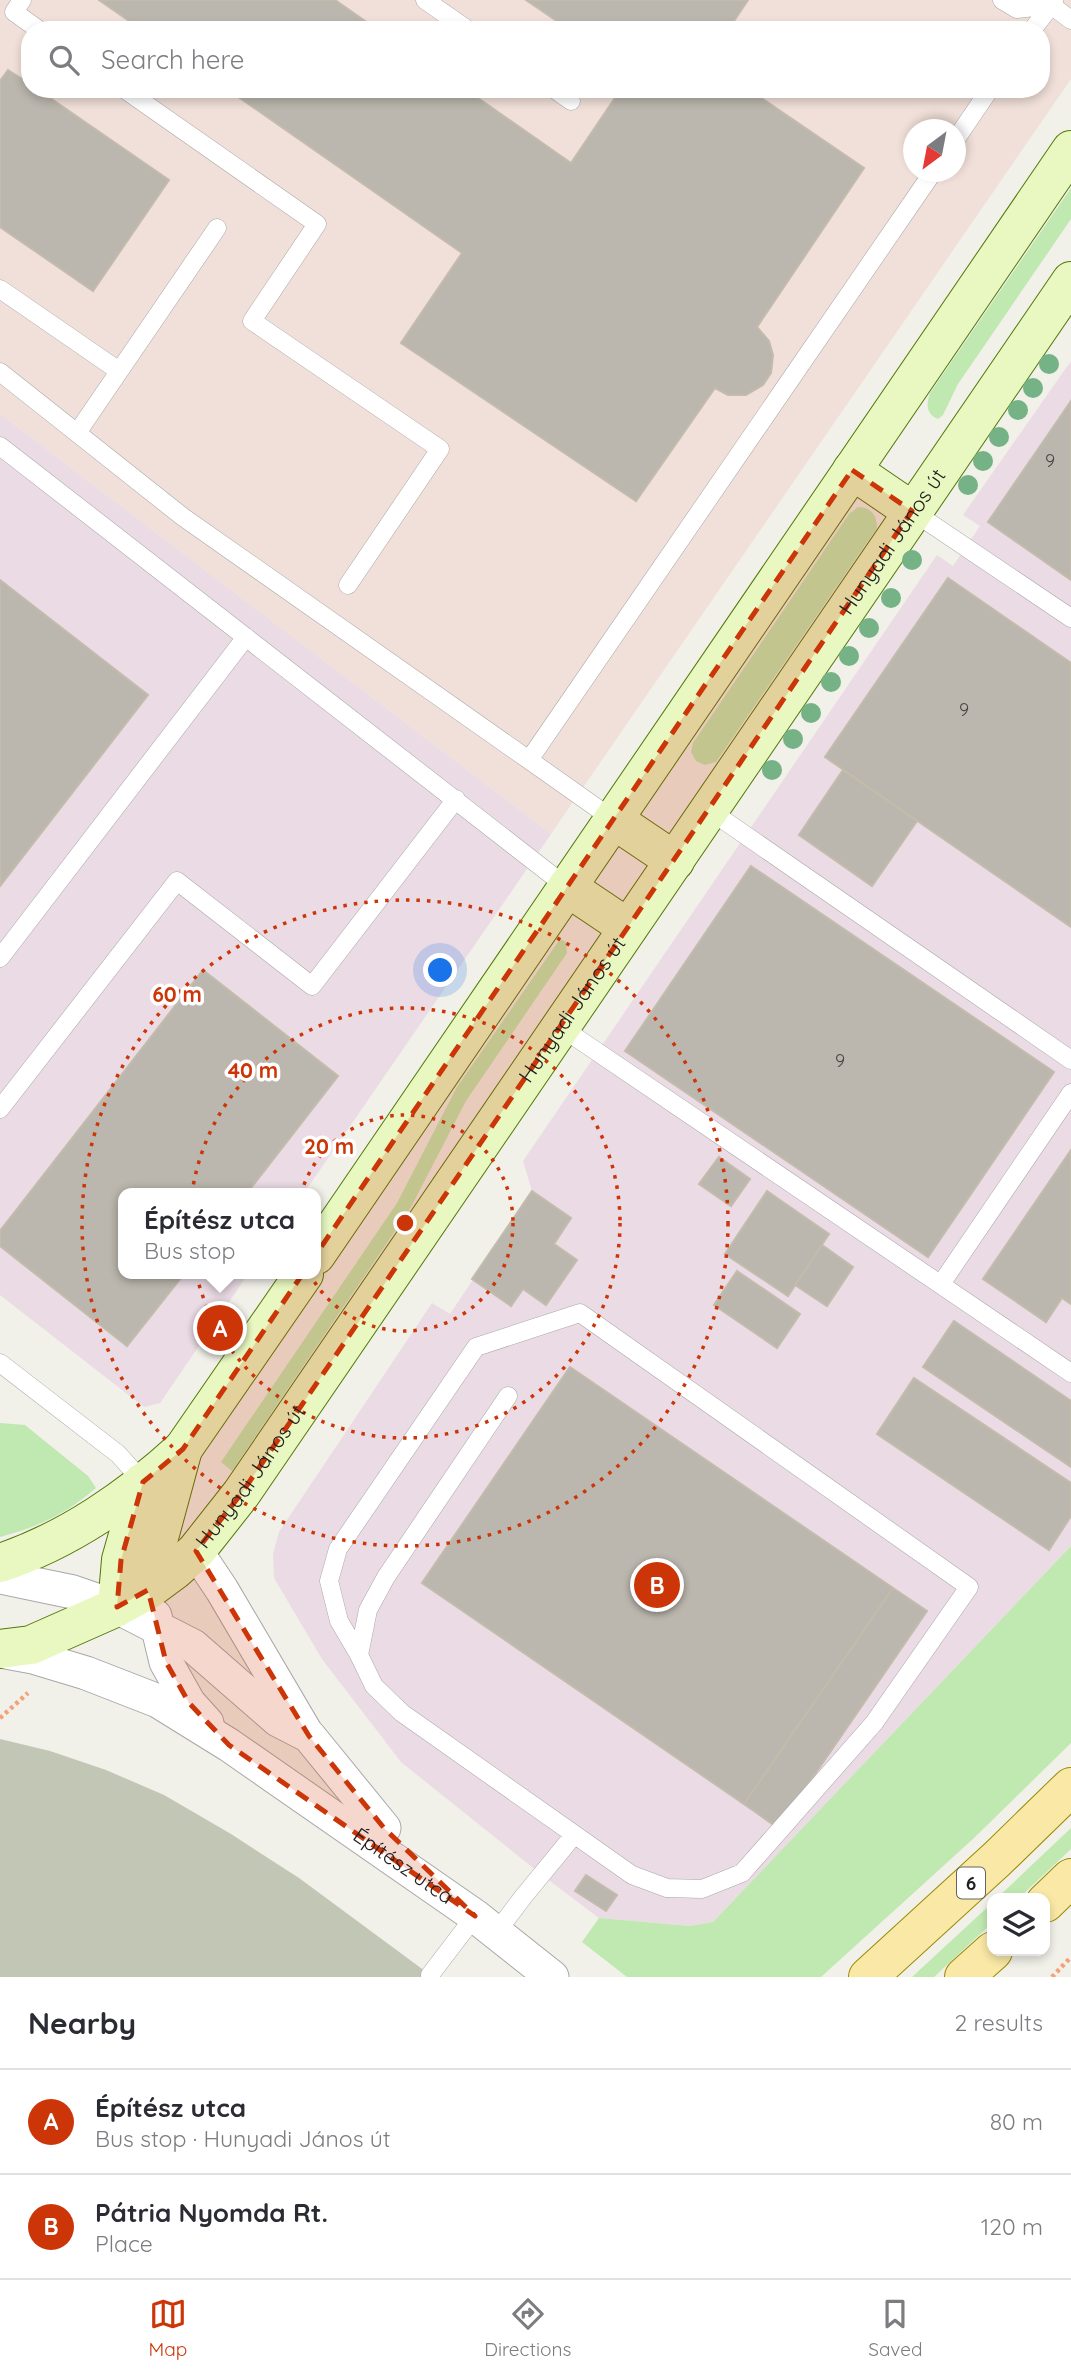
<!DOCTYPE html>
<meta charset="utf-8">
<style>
body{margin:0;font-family:Quicksand,sans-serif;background:#f2f2f3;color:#2b2b33}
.controls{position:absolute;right:21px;bottom:21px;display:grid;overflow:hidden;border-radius:14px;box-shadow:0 4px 10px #0003}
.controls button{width:63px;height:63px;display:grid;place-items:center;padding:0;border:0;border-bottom:2px solid #e1e1e2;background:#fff;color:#2b2b33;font:35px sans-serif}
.compass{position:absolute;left:903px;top:119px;width:63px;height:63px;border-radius:50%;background:#fff;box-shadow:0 4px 10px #0003;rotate:212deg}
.you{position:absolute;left:441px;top:971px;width:24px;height:24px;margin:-18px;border:5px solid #fff;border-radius:50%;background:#1a73e8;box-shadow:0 0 0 10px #1a73e833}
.badge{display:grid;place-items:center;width:46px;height:46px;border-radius:50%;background:#cc3507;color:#fff;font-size:23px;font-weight:700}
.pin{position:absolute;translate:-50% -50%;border:4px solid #fff;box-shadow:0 2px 7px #0006}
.popup{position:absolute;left:118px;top:1188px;width:203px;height:91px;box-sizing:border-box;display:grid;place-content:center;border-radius:14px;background:#fff;filter:drop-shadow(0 2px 5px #0005);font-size:23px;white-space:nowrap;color:#7c7c81}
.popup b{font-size:26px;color:#2b2b33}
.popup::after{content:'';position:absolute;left:50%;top:100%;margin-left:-14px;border:14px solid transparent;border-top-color:#fff}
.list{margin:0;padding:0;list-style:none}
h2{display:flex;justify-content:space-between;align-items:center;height:91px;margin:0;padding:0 28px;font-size:30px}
h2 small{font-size:23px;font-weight:400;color:#7c7c81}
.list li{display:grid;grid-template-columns:46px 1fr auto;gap:21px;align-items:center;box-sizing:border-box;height:105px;padding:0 28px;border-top:2px solid #e1e1e2}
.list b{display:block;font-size:26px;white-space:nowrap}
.list p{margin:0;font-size:23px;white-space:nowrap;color:#7c7c81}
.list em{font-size:23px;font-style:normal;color:#7c7c81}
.icon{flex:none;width:38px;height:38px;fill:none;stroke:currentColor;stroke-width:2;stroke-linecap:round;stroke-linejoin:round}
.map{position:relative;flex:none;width:1071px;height:1977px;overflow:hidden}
.search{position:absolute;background:#fff;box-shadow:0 4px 10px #0003;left:21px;right:21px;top:21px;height:77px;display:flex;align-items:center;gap:18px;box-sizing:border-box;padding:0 24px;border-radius:28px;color:#7c7c81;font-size:26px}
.sheet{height:301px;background:#fff}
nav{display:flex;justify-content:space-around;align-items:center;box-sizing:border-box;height:98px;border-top:2px solid #e1e1e2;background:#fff;font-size:19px;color:#7c7c81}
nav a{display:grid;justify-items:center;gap:4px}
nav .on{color:#cc3507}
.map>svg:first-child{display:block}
</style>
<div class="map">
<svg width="1071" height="1977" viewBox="0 0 1071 1977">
<rect width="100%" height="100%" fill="#f1f0e9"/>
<path fill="#f1e0d9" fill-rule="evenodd" d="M 0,0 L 1071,0 L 1071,79 L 551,834 L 0,414 ZM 30,30 L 1041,30 L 1041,89 L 30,89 ZM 914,130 L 956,130 L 956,172 L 914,172 Z"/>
<path fill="#eadbe4" d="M 1071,361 L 1071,1546 L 713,1922 L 690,1926 L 599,1918 L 542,1875 L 401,1762 L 322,1659 L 274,1578 L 273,1554 L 279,1532 L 432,1303 L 450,1314 L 532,1191 L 523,1161 L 937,555 L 953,566 L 980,526 L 963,515 Z
M 0,414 L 551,834 L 304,1193 L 124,1193 L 124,1274 L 248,1274 L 160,1403 L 144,1407 L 0,1295 Z"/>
<path fill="#c2c6b4" d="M 0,1739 L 50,1751 L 106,1770 L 164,1795 L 231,1834 L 299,1878 L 433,1977 L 0,1977 Z"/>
<path fill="#c0e9b1" d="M 1071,188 L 1071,219 L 958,384 L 943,415 L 938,419 C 926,414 926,404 930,393 Z
M 858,507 C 871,507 877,515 877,528 L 716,762 L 705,765 L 696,761 L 691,752 L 693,743 L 849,514 Z
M 560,939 L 566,942 L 567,953 L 466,1101 L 410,1209 L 232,1471 L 221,1462 L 397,1203 L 457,1087 Z
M 0,1423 L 25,1425 L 88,1476 L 96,1488 C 66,1514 38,1527 0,1537 Z
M 1071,1546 L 1071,1743 L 973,1839 L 821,1977 L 627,1977 L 582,1942 L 599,1918 L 690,1926 L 713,1922 Z
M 1071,1828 L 1071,1849 L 1019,1898 L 997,1898 Z
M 992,1903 L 992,1923 L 934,1977 L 912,1977 Z"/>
<path fill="#bbb7ae" stroke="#c3bbab" stroke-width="2" d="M 99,0 L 335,0 L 378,30 L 142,30 Z
M 526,0 L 748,0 L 728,30 L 570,30 Z
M 8,70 L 30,84 L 30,89 L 37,89 L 169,180 L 93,291 L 0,227 L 0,81 Z
M 227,89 L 465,89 L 571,163 L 621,89 L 748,89 L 864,168 L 757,327 L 769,341 L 773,355 L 771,373 L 763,385 L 746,395 L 728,395 L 715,388 L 636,501 L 401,343 L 462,253 Z
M 1071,401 L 1071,580 L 988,522 Z
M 948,578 L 1071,663 L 1071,927 L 825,757 Z
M 0,580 L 148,695 L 0,886 Z
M 843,770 L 917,821 L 872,886 L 799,835 Z
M 751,866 L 1054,1072 L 928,1257 L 625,1051 Z
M 203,970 L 338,1076 L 247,1193 L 124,1193 L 124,1274 L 184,1274 L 127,1346 L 0,1246 L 0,1231 Z
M 1071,1150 L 1071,1304 L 1062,1298 L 1046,1322 L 983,1279 Z
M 719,1157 L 750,1179 L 731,1206 L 699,1184 Z
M 532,1191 L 571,1218 L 554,1244 L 577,1260 L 546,1305 L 523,1289 L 511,1306 L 472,1279 Z
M 767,1191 L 829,1234 L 788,1296 L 725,1254 Z
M 822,1245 L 853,1267 L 827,1306 L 795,1285 Z
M 737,1271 L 800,1314 L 777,1348 L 714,1305 Z
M 954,1321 L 1071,1401 L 1071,1467 L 923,1367 Z
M 570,1367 L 893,1588 L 744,1804 L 422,1583 Z
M 914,1378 L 1071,1483 L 1071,1516 L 1049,1550 L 877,1434 Z
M 893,1588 L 927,1611 L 778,1828 L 744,1804 Z
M 586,1875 L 617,1895 L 606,1911 L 575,1891 Z"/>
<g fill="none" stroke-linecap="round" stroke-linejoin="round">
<defs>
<path id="service" d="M 22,0 L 14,12 L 39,30
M 425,0 L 468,30
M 1002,0 L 1017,9 L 1051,5
M 1049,0 L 1051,5 L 1071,20
M 1032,30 L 1054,2
M 124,89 L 317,224 L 252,321 L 440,449 L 348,585
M 554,89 L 571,101
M 956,139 L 990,89
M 0,289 L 119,371
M 0,372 L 183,517 L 529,760
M 77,433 L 217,228
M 0,446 L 567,887
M 912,511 L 1071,618
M 709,810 L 1071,1060
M 614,820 L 529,760 L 933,172
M 0,958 L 246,637
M 562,1028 L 1071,1373
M 0,1109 L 177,881 L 312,986 L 456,799
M 941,1284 L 1071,1093
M 0,1363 L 118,1454 L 145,1484
M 359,1655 L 339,1621 L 329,1581 L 338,1549 L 476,1347 L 580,1313 L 969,1587 L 874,1723 L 742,1873 L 702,1889 L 667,1888 L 632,1875 L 402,1713 L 374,1686 L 359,1655 L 368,1610 L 386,1577 L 508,1396
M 496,1933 L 523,1897 L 574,1835
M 430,1975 L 475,1916"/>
<g id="minor">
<path d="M 196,1551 L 222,1590 L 305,1731"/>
<path d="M 0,1577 L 73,1592 L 117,1607 L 193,1646 L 278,1720 L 309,1736 L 384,1828"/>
<path d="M 155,1616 L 166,1662 L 189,1703 L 207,1723"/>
<path id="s1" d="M 0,1651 L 33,1657 L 86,1673 L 158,1701 L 229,1745 L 475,1916 L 552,1977"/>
</g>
<g id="secondary">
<path d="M 852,470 L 912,511"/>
<path d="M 614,820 L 675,861"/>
<path d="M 567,887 L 628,928"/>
<path d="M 316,1255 L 1071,150"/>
<path d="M 0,1563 C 67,1541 131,1497 183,1449 L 304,1274"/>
<path d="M 148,1590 L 151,1567 L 183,1449"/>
<path d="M 117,1607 L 121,1560 L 143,1482"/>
<path id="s2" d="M 0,1649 L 31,1645 L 117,1607 L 148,1590 L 175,1570 L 196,1551 L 241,1494 L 1071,281"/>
</g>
<path id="primary" d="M 1045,1903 L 1071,1878
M 868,1977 L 997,1859 L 1071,1787
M 964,1977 L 993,1951"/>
</defs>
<use href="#service" stroke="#a8a8a8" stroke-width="19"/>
<use href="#minor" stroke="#a8a8a8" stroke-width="35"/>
<use href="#secondary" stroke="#527809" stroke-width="40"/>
<use href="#primary" stroke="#998b05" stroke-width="40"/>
<path stroke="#f5a076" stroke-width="4.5" stroke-dasharray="3.5 3.5" stroke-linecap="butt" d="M 0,1718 L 28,1693
M 1052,1977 L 1071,1957"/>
<use href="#service" stroke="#fff" stroke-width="18"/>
<use href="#minor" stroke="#fff" stroke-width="33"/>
<use href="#secondary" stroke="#e8f8c0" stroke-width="38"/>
<use href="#primary" stroke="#f9e8a6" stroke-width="38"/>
</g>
<g fill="#75b285">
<circle cx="1049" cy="364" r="10"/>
<circle cx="1033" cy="388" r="10"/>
<circle cx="1018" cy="410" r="10"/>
<circle cx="999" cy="437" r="10"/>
<circle cx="983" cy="461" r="10"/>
<circle cx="968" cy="485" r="10"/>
<circle cx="912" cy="560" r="10"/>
<circle cx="891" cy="598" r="10"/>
<circle cx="869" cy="628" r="10"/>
<circle cx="849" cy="656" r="10"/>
<circle cx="831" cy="682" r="10"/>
<circle cx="811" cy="713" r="10"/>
<circle cx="793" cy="739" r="10"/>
<circle cx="772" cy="770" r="10"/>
</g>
<path fill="#cc3507" fill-opacity="0.2" stroke="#cc3507" stroke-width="5" stroke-dasharray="14 9" stroke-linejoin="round" d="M 852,470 L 912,511 L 241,1494 L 196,1551 L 309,1736 L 384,1828 L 475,1916 L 229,1745 L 189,1703 L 166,1662 L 148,1590 L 117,1607 L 121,1560 L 143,1482 L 183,1449 Z"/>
<g fill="none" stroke="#cc3507" stroke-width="3.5" stroke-dasharray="3.5 7">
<circle cx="405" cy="1223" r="108"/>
<circle cx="405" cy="1223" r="215"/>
<circle cx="405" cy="1223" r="323"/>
</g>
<g text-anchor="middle" stroke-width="7" stroke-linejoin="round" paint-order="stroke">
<g font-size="18" fill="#484644">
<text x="1050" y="467">9</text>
<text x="964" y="716">9</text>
<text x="840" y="1067">9</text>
</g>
<rect fill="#fff" stroke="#646464" stroke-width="2" x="957" y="1867.5" width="28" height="31" rx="5"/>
<g font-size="19" font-weight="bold" fill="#212121">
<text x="971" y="1890">6</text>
</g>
<g font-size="21" fill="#212121" stroke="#fff">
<text dy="7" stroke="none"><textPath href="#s2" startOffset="1449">Hunyadi János út</textPath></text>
<text dy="7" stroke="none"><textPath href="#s2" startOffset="882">Hunyadi János út</textPath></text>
<text dy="7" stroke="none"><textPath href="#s2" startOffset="315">Hunyadi János út</textPath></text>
<text dy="7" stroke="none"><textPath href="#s1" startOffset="462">Építész utca</textPath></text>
</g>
</g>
<circle cx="405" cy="1223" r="10" fill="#cc3507" stroke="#fff" stroke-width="3.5"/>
<g font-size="21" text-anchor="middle" font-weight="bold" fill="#cc3507" stroke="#fff" stroke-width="7" stroke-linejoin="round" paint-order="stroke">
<text x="177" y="1002">60 m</text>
<text x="253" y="1078">40 m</text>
<text x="329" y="1154">20 m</text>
</g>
</svg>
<div class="controls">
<button><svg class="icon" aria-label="layers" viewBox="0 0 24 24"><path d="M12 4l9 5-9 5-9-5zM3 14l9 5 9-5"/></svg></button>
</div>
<svg class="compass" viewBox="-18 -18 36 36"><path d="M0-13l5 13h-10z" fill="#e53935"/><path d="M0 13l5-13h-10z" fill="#7c7c81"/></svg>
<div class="you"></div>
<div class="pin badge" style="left:220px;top:1328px">A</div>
<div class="popup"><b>Építész utca</b>Bus stop</div>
<div class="pin badge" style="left:657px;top:1585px">B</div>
<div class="search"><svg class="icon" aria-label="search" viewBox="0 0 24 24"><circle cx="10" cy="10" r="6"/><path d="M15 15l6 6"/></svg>Search here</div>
</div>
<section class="sheet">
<h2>Nearby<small>2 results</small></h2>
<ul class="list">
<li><span class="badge">A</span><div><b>Építész utca</b><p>Bus stop · Hunyadi János út</p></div><em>80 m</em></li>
<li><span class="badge">B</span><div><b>Pátria Nyomda Rt.</b><p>Place</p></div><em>120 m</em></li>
</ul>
</section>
<nav>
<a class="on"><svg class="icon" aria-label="map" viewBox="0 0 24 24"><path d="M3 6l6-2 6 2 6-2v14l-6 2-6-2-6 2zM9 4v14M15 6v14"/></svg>Map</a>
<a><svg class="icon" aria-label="directions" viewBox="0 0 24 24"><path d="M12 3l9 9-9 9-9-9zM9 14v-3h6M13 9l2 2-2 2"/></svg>Directions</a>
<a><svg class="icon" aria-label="saved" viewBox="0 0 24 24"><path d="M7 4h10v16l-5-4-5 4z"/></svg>Saved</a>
</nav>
